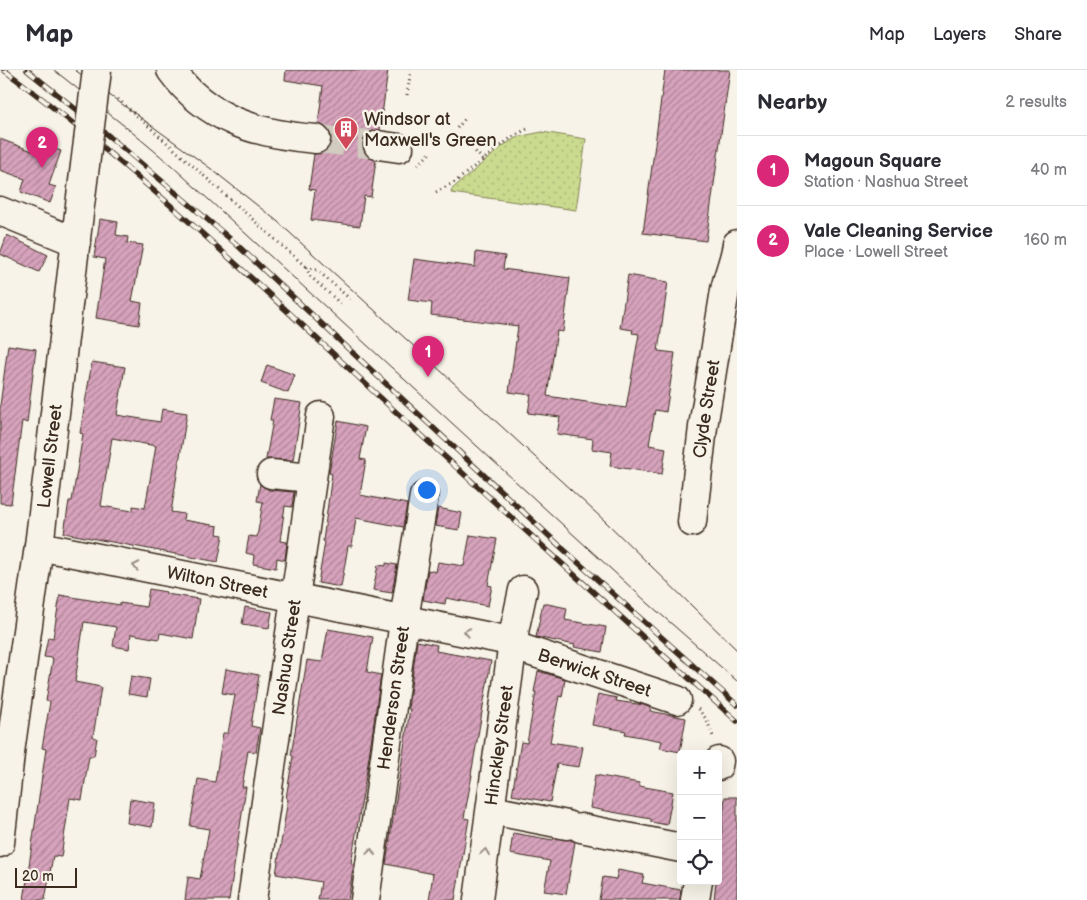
<!DOCTYPE html>
<meta charset="utf-8">
<style>
body{margin:0;font-family:"Balsamiq Sans",sans-serif;background:#f7f7f7;color:#2b2b33}
.controls{position:absolute;right:15px;bottom:15px;display:grid;overflow:hidden;border-radius:5px;box-shadow:0 5px 20px #0002}
.controls button{width:45px;height:45px;display:grid;place-items:center;padding:0;border:0;border-bottom:1px solid #e1e1e2;background:#fff;color:#2b2b33;font:25px sans-serif}
.scale{position:absolute;left:15px;bottom:12px;width:62px;box-sizing:border-box;padding-left:5px;border:2px solid #3b2a1e;border-top:0;font-size:14px;line-height:18px;white-space:nowrap;color:#3b2a1e;-webkit-text-stroke:4px #f7f3e8;paint-order:stroke}
.you{position:absolute;left:426px;top:419px;width:18px;height:18px;margin:-12px;border:4px solid #fff;border-radius:50%;background:#1a73e8;box-shadow:0 0 0 8px #1a73e833}
.badge{display:grid;place-items:center;width:32px;height:32px;border-radius:50%;background:#db2777;color:#fff;font-size:16px;font-weight:700}
.pin{position:absolute;translate:-50% -41px;filter:drop-shadow(0 1px 2px #0008)}
.pin::after{content:'';position:absolute;top:26px;width:18px;height:15px;background:inherit;clip-path:polygon(0 0,100% 0,50% 100%)}
.list{margin:0;padding:0;list-style:none}
h2{display:flex;justify-content:space-between;align-items:center;height:65px;margin:0;padding:0 20px;font-size:21px}
h2 small{font-size:16px;font-weight:400;color:#7c7c81}
.list li{display:grid;grid-template-columns:32px 1fr auto;gap:15px;align-items:center;box-sizing:border-box;height:70px;padding:0 20px;border-top:1px solid #e1e1e2}
.list b{display:block;font-size:19px;white-space:nowrap}
.list p{margin:0;font-size:16px;white-space:nowrap;color:#7c7c81}
.list em{font-size:16px;font-style:normal;color:#7c7c81}
.icon{flex:none;width:28px;height:28px;fill:none;stroke:currentColor;stroke-width:2;stroke-linecap:round;stroke-linejoin:round}
.map{position:relative;flex:none;width:737px;height:830px;overflow:hidden}
header{display:flex;align-items:center;gap:30px;box-sizing:border-box;height:70px;padding:0 25px;background:#fff;border-bottom:1px solid #e1e1e2}
header strong{font-size:24px}
nav{display:flex;gap:28px;margin-inline-start:auto;font-size:18px}
main{display:flex}
aside{flex:1;background:#fff}
.map>svg:first-child{display:block}
</style>
<header>
<strong>Map</strong>
<nav><a>Map</a><a>Layers</a><a>Share</a></nav>
</header>
<main>
<div class="map">
<svg width="737" height="830" viewBox="0 0 737 830">
<defs>
<pattern id="grass-dots" width="8" height="8" patternUnits="userSpaceOnUse" patternTransform="scale(1.25)"><rect width="8" height="8" fill="#cada8e"/><path d="M2 2h.1M6 6h.1" fill="none" stroke="#aebb7a" stroke-width="1.8" stroke-linecap="round"/></pattern>
<pattern id="building-hatch" width="6" height="6" patternUnits="userSpaceOnUse" patternTransform="scale(1.25)"><rect width="6" height="6" fill="#d6a2bc"/><path d="M-1 1l2-2M0 6l6-6M5 7l2-2" fill="none" stroke="#af8498"/></pattern>
</defs>
<rect width="100%" height="100%" fill="#f7f3e8"/>
<filter id="ink" filterUnits="userSpaceOnUse"><feTurbulence type="fractalNoise" baseFrequency=".02" numOctaves="2"/><feDisplacementMap in="SourceGraphic" scale="10" xChannelSelector="R" yChannelSelector="G"/><feConvolveMatrix kernelMatrix="1 2 1 2 8 2 1 2 1" color-interpolation-filters="sRGB"/></filter>
<g filter="url(#ink)">
<path fill="url(#grass-dots)" stroke="#828256" d="M 542,62 L 586,69 L 576,140 L 451,123 L 452,119 L 504,75 L 517,67 Z"/>
<path fill="url(#building-hatch)" stroke="#3b2a1e" fill-rule="evenodd" d="M 286,0 L 388,0 L 380,60 L 372,61 L 365,66 L 363,72 L 364,81 L 369,88 L 376,90 L 371,127 L 364,126 L 360,156 L 311,150 L 315,120 L 309,119 L 314,84 L 322,83 L 328,79 L 332,70 L 330,63 L 326,57 L 318,54 L 323,16 L 285,10 Z
M 665,0 L 730,0 L 706,171 L 643,163 Z
M 0,69 L 35,82 L 38,73 L 61,81 L 49,115 L 56,117 L 50,133 L 21,122 L 25,109 L 0,100 Z
M 100,149 L 118,152 L 116,165 L 128,167 L 127,173 L 143,175 L 132,231 L 142,233 L 139,255 L 96,248 L 105,189 L 94,187 Z
M 7,165 L 48,185 L 39,202 L 0,184 Z
M 476,182 L 505,186 L 503,199 L 570,208 L 563,262 L 557,261 L 547,326 L 626,338 L 639,264 L 632,263 L 633,260 L 620,258 L 628,205 L 668,212 L 658,281 L 675,283 L 666,342 L 655,340 L 649,375 L 666,378 L 662,404 L 610,396 L 612,382 L 592,379 L 593,369 L 557,364 L 560,347 L 528,343 L 531,325 L 509,322 L 518,256 L 431,245 L 432,233 L 408,230 L 414,189 L 475,197 Z
M 8,275 L 36,279 L 27,353 L 22,351 L 11,434 L 0,433 L 0,336 Z
M 92,292 L 125,297 L 117,345 L 160,352 L 162,339 L 187,343 L 171,442 L 184,444 L 183,450 L 218,456 L 217,464 L 223,465 L 218,492 L 64,463 L 69,431 L 72,431 L 83,364 L 80,363 ZM 112,368 L 156,376 L 145,438 L 133,436 L 133,441 L 101,436 Z
M 267,295 L 295,305 L 288,323 L 261,313 Z
M 274,329 L 302,333 L 293,390 L 266,389 L 273,350 L 270,350 Z
M 338,351 L 366,357 L 360,389 L 366,390 L 360,425 L 407,434 L 403,457 L 356,448 L 352,476 L 348,476 L 341,517 L 318,513 L 325,472 L 323,471 L 332,404 L 329,403 Z
M 260,414 L 269,420 L 294,422 L 292,437 L 285,436 L 280,471 L 287,472 L 285,490 L 277,488 L 276,498 L 253,494 L 254,485 L 246,483 L 249,466 L 257,467 L 263,432 L 257,431 Z
M 438,438 L 462,443 L 459,460 L 435,456 Z
M 470,465 L 497,469 L 488,515 L 492,516 L 488,536 L 446,528 L 445,534 L 423,530 L 428,500 L 436,502 L 438,492 L 464,496 Z
M 386,493 L 397,495 L 392,523 L 373,520 L 378,495 L 386,496 Z
M 149,519 L 166,522 L 166,524 L 199,529 L 193,569 L 160,563 L 159,569 L 131,564 L 129,579 L 113,576 L 116,557 L 84,552 L 75,612 L 101,617 L 93,667 L 97,668 L 94,686 L 89,686 L 82,730 L 70,728 L 61,787 L 53,786 L 45,830 L 24,830 L 46,679 L 42,678 L 50,632 L 46,631 L 53,588 L 44,587 L 48,567 L 53,568 L 60,525 L 120,535 L 120,533 L 146,537 Z
M 543,533 L 567,538 L 565,550 L 606,557 L 602,582 L 574,577 L 575,575 L 536,567 Z
M 245,537 L 272,542 L 269,558 L 242,554 Z
M 328,559 L 373,567 L 367,602 L 381,605 L 367,700 L 351,793 L 354,794 L 348,830 L 318,830 L 321,812 L 276,804 L 288,729 L 286,728 L 293,686 L 291,685 L 307,590 L 322,592 Z
M 417,571 L 437,575 L 436,581 L 491,591 L 471,705 L 472,705 L 464,748 L 469,749 L 455,830 L 429,830 L 433,804 L 386,794 L 410,639 L 408,639 Z
M 226,599 L 259,605 L 251,656 L 260,658 L 256,682 L 248,681 L 242,717 L 246,717 L 229,830 L 185,830 L 188,807 L 200,809 L 209,759 L 190,756 L 198,709 L 215,712 L 223,663 L 228,663 L 235,625 L 222,623 Z
M 538,601 L 565,609 L 562,627 L 559,626 L 550,672 L 583,677 L 579,697 L 557,694 L 550,732 L 512,725 L 521,672 L 527,673 L 536,622 L 534,622 Z
M 131,606 L 150,609 L 147,627 L 128,624 Z
M 598,624 L 617,628 L 616,631 L 644,635 L 651,638 L 650,641 L 686,648 L 680,682 L 660,678 L 662,671 L 625,664 L 626,661 L 592,655 Z
M 595,705 L 639,713 L 639,716 L 673,722 L 667,755 L 651,752 L 651,749 L 590,738 Z
M 725,727 L 737,727 L 737,830 L 714,830 L 716,811 L 718,811 L 718,794 Z
M 130,729 L 155,733 L 152,757 L 127,753 Z
M 513,763 L 553,770 L 554,768 L 571,770 L 575,772 L 566,824 L 544,821 L 550,791 L 510,784 Z
M 618,800 L 644,805 L 642,813 L 681,820 L 680,830 L 599,830 L 603,807 L 616,809 Z"/>
<g fill="none" stroke-linecap="round" stroke-linejoin="round">
<path stroke="#d1cbc0" stroke-width="28" stroke-dasharray="28 14" stroke-linecap="butt" d="M 316,69 L 378,75"/>
<defs>
<g id="minor">
<path d="M 171,0 C 207,50 257,64 316,69"/>
<path d="M 378,75 L 399,78"/>
<path d="M 0,141 L 76,172"/>
<path d="M 271,404 L 311,408"/>
<path id="s1" d="M 692,452 L 703,357 L 725,220 C 728,204 735,190 737,174"/>
<path id="s2" d="M 39,476 L 505,570 L 514,576 L 677,630"/>
<path d="M 718,696 L 719,691"/>
<path d="M 491,740 L 567,755"/>
<path d="M 581,758 L 681,778"/>
<path id="s3" d="M 0,773 L 11,675 L 39,476 L 81,127"/>
<path id="s4" d="M 252,830 L 321,346"/>
<path id="s5" d="M 365,830 L 406,537 L 424,426"/>
<path id="s6" d="M 478,830 L 515,557 L 523,520"/>
<path d="M 695,830 L 698,811"/>
</g>
</defs>
<use href="#minor" stroke="#3b2a1e" stroke-width="31"/>
<path stroke="#3b2a1e" stroke-width="3" stroke-dasharray="1 4" stroke-linecap="butt" d="M 407,25 L 411,0
M 457,58 L 465,49
M 472,78 L 483,90
M 418,95 L 432,81
M 436,122 L 455,112 L 512,67 L 529,58
M 306,197 L 317,200 L 350,229
M 306,197 L 310,206 L 343,236
M 698,639 L 707,650 L 714,669"/>
<use href="#minor" stroke="#f7f3e8" stroke-width="28"/>
<path stroke="#3b2a1e" stroke-width="1" d="M 54,0 L 127,58 L 171,95 L 649,534 L 737,611
M 75,0 L 210,98 L 277,151 L 606,452 L 737,580"/>
<defs>
<path id="rail" d="M 4,0 C 135,97 253,209 372,320 C 493,431 614,542 737,651
M 27,0 L 110,67 L 235,173 L 562,478 L 737,635"/>
</defs>
<use href="#rail" stroke="#3b2a1e" stroke-width="5.5"/>
<use href="#rail" stroke="#f7f3e8" stroke-width="4" stroke-dasharray="11" stroke-linecap="butt"/>
<defs>
<path id="minor-bridge" d="M 81,127 L 97,0"/>
</defs>
<use href="#minor-bridge" stroke="#3b2a1e" stroke-width="31" stroke-linecap="butt"/>
<path stroke="#3b2a1e" stroke-width="3" stroke-dasharray="1 4" stroke-linecap="butt" d="M 118,29 L 306,197"/>
<use href="#minor-bridge" stroke="#f7f3e8" stroke-width="28"/>
</g>
<defs><path id="oneway-chevron" d="M-2-3.5L2.5 0L-2 3.5" fill="none" stroke-width="1.6" stroke-linecap="round" stroke-linejoin="round" transform="scale(1.25)"/></defs>
<g stroke="#998e83">
<use href="#oneway-chevron" transform="translate(136 496) rotate(-168)"/>
<use href="#oneway-chevron" transform="translate(467 562) rotate(-169)"/>
<use href="#oneway-chevron" transform="translate(371 782) rotate(-82)"/>
<use href="#oneway-chevron" transform="translate(485 782) rotate(-82)"/>
</g>
</g>
<defs>
<symbol id="building-pin" viewBox="-11 -11 22 30"><path d="M0 17L-7.5 6A9.5 9.5 0 1 1 7.5 6Z" fill="#d1495b" stroke="#f7f3e8"/><path d="M-4-6H4V6H1V3H-1V6H-4ZM-2.5-4.3h1.7v1.8h-1.7ZM.8-4.3h1.7v1.8H.8ZM-2.5-1h1.7V.8h-1.7ZM.8-1h1.7V.8H.8Z" fill="#fff"/></symbol>
</defs>
<g fill-rule="evenodd">
<use href="#building-pin" x="332" y="45" width="28" height="38"/>
</g>
<g text-anchor="middle" stroke-width="5" stroke-linejoin="round" paint-order="stroke">
<g font-size="18" fill="#3b2a1e" stroke="#f7f3e8" text-anchor="start">
<text x="364" y="55">Windsor at<tspan x="364" dy="21">Maxwell's Green</tspan></text>
</g>
<g font-size="18" fill="#3b2a1e" stroke="#f7f3e8">
<text dy="6" stroke="none"><textPath href="#s1" startOffset="114">Clyde Street</textPath></text>
<text dy="6" stroke="none"><textPath href="#s3" startOffset="390">Lowell Street</textPath></text>
<text dy="6" stroke="none"><textPath href="#s2" startOffset="182">Wilton Street</textPath></text>
<text dy="6" stroke="none"><textPath href="#s4" startOffset="245">Nashua Street</textPath></text>
<text dy="6" stroke="none"><textPath href="#s2" startOffset="571">Berwick Street</textPath></text>
<text dy="6" stroke="none"><textPath href="#s5" startOffset="204">Henderson Street</textPath></text>
<text dy="6" stroke="none"><textPath href="#s6" startOffset="156">Hinckley Street</textPath></text>
</g>
</g>
</svg>
<div class="controls">
<button>+</button>
<button>−</button>
<button><svg class="icon" aria-label="locate" viewBox="0 0 24 24"><circle cx="12" cy="12" r="6"/><path d="M12 2v4M12 18v4M2 12h4M18 12h4"/></svg></button>
</div>
<div class="scale">20 m</div>
<div class="you"></div>
<div class="pin badge" style="left:428px;top:307px">1</div>
<div class="pin badge" style="left:42px;top:98px">2</div>
</div>
<aside>
<h2>Nearby<small>2 results</small></h2>
<ul class="list">
<li><span class="badge">1</span><div><b>Magoun Square</b><p>Station · Nashua Street</p></div><em>40 m</em></li>
<li><span class="badge">2</span><div><b>Vale Cleaning Service</b><p>Place · Lowell Street</p></div><em>160 m</em></li>
</ul>
</aside>
</main>
